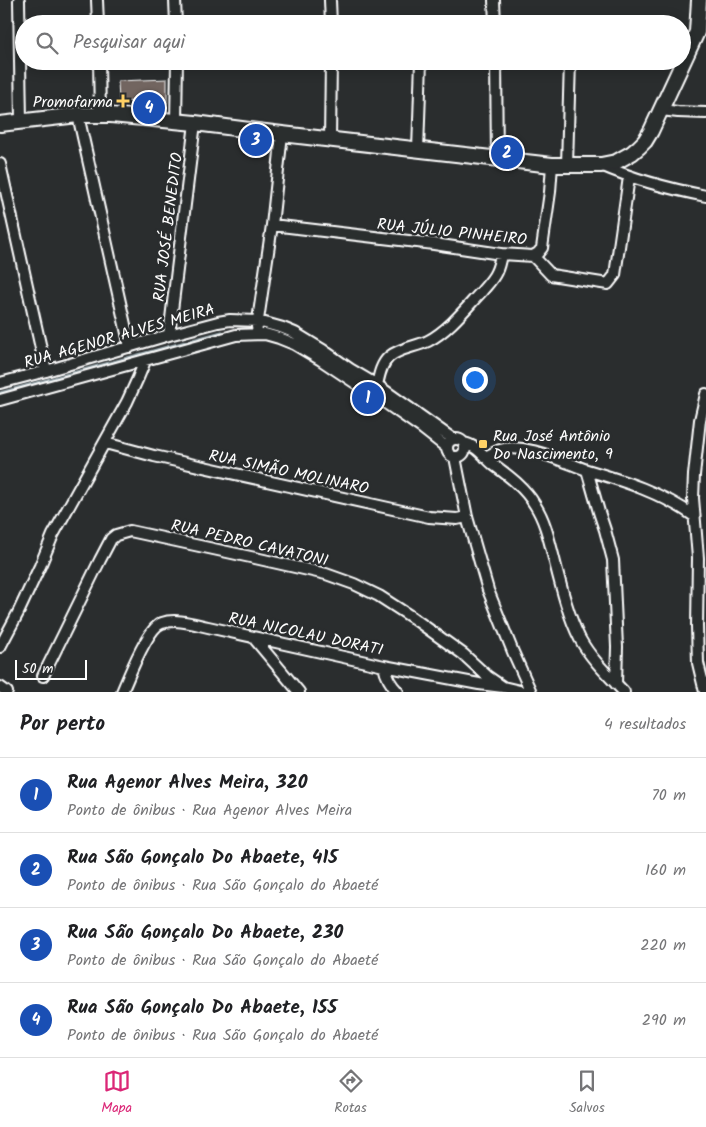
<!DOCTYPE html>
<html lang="pt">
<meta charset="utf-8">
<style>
body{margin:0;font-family:Kalam,sans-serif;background:#f2f2f2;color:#202124}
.scale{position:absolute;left:15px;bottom:12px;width:72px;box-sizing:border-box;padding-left:5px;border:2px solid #fff;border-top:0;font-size:14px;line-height:18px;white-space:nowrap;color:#fff;-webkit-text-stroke:4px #2a2d2e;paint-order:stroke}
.you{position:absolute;left:474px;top:379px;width:18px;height:18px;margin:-12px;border:4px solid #fff;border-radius:50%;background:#1a73e8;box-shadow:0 0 0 8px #1a73e833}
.badge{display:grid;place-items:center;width:32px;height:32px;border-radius:50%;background:#db2777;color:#fff;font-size:16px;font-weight:700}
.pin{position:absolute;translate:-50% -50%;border:2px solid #fff;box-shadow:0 1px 5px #0006}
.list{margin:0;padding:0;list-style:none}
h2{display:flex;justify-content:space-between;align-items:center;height:65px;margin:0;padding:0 20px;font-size:21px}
h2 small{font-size:16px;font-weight:400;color:#757577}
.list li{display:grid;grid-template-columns:32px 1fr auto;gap:15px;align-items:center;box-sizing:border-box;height:75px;padding:0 20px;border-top:1px solid #e0e0e0}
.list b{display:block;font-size:19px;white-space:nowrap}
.list p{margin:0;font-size:16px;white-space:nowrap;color:#757577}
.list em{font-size:16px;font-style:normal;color:#757577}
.icon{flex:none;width:28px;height:28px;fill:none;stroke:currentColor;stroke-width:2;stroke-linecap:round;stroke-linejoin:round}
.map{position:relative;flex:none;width:706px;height:692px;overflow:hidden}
.search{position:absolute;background:#fff;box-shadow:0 2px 12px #0003;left:15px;right:15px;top:15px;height:55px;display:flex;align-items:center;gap:12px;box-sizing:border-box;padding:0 18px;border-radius:28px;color:#757577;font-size:19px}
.sheet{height:365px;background:#fff}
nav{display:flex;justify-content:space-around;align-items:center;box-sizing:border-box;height:70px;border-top:1px solid #e0e0e0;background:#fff;font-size:14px;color:#757577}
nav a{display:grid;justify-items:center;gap:2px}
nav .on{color:#db2777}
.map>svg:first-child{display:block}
</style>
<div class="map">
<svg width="706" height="692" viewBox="0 0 706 692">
<rect width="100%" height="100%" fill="#2a2d2e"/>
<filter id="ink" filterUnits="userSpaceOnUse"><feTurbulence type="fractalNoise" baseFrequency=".02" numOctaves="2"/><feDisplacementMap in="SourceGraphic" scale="10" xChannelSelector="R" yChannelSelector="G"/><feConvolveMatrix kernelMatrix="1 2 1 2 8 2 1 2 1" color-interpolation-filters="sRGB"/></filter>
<g filter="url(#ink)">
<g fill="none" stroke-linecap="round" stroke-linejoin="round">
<path stroke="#95a6ac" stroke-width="3" d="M 0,393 L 222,332"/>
</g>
<path fill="#726560" stroke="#fff" d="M 167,79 L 167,103 L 119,101 L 118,81 Z"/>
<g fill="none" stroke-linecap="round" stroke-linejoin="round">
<defs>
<path id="street" d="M 19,0 L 21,121
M 97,0 L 98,24
M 175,0 L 176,24
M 330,0 L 331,24
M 494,0 L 495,24
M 99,61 L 100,115
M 496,61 L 497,159
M 661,110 L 678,112 L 706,113
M 78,115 L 130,347
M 176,122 L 177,61
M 330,140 L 331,61
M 418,150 L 421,61
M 0,164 L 46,371
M 567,165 L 570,61
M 601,165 C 635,180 670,189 706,196
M 272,225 L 434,244 L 501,254 L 533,256 L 538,253 L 542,248 L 550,192 L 552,165
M 533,256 L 551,275 L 608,284 L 615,275 L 629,177
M 257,327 L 272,225 L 282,134
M 169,335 L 195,123
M 0,383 L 46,371 L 169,335 L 218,322 L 230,320 L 258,321 L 283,328 L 295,333 L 323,350 L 350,369 L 377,385 L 453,439
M 377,385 C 379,376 381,364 389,357 C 399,348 416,347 428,341 C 449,330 466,308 482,291 C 487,285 493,279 496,272 C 499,266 500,260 501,254
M 0,400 L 236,335 L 265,334 L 279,338 L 294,344 L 321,360 L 387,404 L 423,429 L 446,447
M447 448a9 9 0 1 1 18 0a9 9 0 1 1-18 0Z
M 105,443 L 154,456 L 429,517 L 457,519 L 467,517
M 464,443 C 478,446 483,456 494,465 C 509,476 525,488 535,505 C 544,519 548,535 552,551 C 559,578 567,614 580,639 C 591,659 608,675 624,692
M 455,457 L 467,517 L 488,590 L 513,652 L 531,692
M 485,457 C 490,455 495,452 500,450 C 523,442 564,462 587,470 L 599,512 L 605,530 L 613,560 L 617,647 L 616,684
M 587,470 C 624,481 662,493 694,516
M 253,637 L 299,692
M 0,647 L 18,613 L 40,566 L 53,535 L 127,402 L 138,378 L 145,361
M 384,666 C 386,677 390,684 398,692
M 43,676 L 100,560 L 111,539 L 116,535 L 130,531 L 255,558 L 326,574 L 354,584 L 379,596 L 413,618 L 463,654 L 487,676 L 503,687
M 0,687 L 7,692
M 122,692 C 128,678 148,627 162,623 C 176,618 194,624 208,627 L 384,666 L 479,684 L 503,687 L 524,692
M 705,692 L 698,663 L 697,626 L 698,558 L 693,498 L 694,475 L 700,420 L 706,394"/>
<path id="secondary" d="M 0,124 L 78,115 L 111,115 L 195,123 L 282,134 L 552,165 L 601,165 L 616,162 L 632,153 L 639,147 L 645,141 L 651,131 L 697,32 L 699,0"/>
</defs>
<use href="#street" stroke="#fff" stroke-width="14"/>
<use href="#secondary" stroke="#fff" stroke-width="18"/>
<use href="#street" stroke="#2a2d2e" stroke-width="10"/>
<use href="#secondary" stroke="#2a2d2e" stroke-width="14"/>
</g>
</g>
<g fill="#ffd166" stroke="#2a2d2e" stroke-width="2">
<path d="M120.5 93.5h5v5h5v5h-5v5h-5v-5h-5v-5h5z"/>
<rect x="478" y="439" width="10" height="10" rx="2.5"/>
</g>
<g text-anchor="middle" stroke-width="5" stroke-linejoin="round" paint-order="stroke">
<g font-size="16" fill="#fff" stroke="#2a2d2e" text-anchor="end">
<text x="113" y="107">Promofarma</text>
<text x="493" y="441" text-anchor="start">Rua José Antônio<tspan x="493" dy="18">Do Nascimento, 9</tspan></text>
</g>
<g font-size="16" fill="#fff" stroke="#2a2d2e">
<text transform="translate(167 227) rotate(-83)" y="6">RUA JOSÉ BENEDITO</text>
<text transform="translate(452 231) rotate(6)" y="6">RUA JÚLIO PINHEIRO</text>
<text transform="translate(119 335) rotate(-16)" y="6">RUA AGENOR ALVES MEIRA</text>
<text transform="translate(289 471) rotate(12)" y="6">RUA SIMÃO MOLINARO</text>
<text transform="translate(250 542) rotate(13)" y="6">RUA PEDRO CAVATONI</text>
<text transform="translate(306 633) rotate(12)" y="6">RUA NICOLAU DORATI</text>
</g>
</g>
</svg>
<div class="scale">50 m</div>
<div class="you"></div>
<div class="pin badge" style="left:368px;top:398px;background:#1a4fb4">1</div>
<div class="pin badge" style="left:507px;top:153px;background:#1a4fb4">2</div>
<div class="pin badge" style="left:256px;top:140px;background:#1a4fb4">3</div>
<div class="pin badge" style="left:149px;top:108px;background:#1a4fb4">4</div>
<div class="search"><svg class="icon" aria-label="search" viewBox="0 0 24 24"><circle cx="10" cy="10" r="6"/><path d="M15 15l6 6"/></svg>Pesquisar aqui</div>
</div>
<section class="sheet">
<h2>Por perto<small>4 resultados</small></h2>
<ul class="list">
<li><span class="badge" style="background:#1a4fb4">1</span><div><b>Rua Agenor Alves Meira, 320</b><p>Ponto de ônibus · Rua Agenor Alves Meira</p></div><em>70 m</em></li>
<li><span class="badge" style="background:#1a4fb4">2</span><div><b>Rua São Gonçalo Do Abaete, 415</b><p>Ponto de ônibus · Rua São Gonçalo do Abaeté</p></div><em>160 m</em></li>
<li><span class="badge" style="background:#1a4fb4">3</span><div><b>Rua São Gonçalo Do Abaete, 230</b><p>Ponto de ônibus · Rua São Gonçalo do Abaeté</p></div><em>220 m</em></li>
<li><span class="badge" style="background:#1a4fb4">4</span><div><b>Rua São Gonçalo Do Abaete, 155</b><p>Ponto de ônibus · Rua São Gonçalo do Abaeté</p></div><em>290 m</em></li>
</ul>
</section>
<nav>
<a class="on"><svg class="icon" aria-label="map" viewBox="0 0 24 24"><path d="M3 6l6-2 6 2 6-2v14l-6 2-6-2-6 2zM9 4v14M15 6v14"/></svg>Mapa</a>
<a><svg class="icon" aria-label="directions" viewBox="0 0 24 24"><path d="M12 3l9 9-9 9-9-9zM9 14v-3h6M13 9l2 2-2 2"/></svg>Rotas</a>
<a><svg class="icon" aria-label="saved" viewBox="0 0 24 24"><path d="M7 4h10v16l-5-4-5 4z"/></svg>Salvos</a>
</nav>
